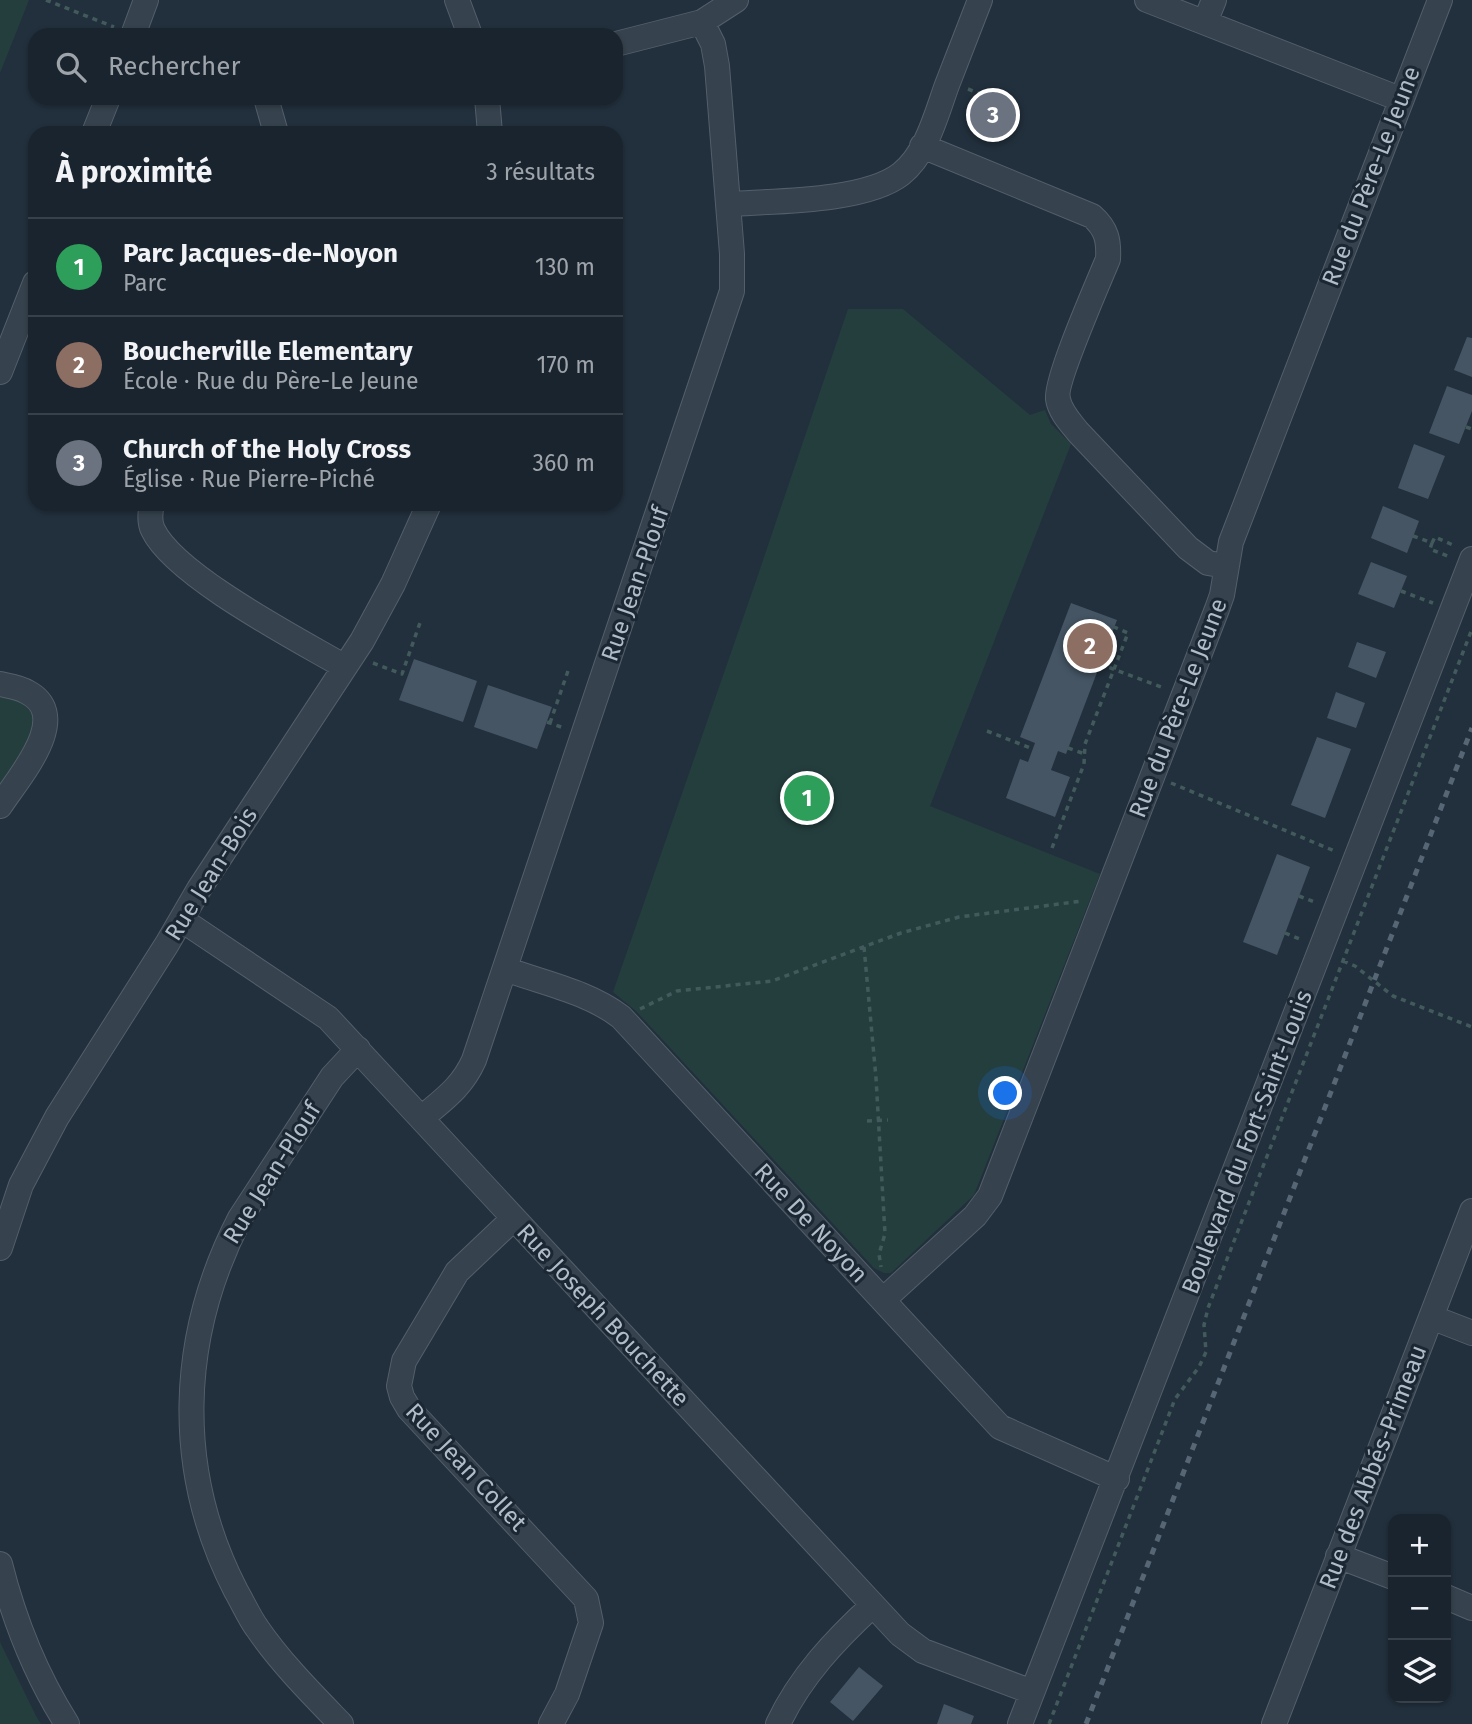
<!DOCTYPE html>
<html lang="fr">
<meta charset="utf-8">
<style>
body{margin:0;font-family:"Fira Sans",sans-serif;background:#232c36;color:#f1f3f6}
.controls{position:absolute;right:21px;bottom:21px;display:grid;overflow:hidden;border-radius:14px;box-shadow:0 2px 5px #0004}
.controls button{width:63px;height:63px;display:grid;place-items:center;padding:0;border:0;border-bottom:2px solid #38414a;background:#1a242e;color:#f1f3f6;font:35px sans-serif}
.you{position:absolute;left:1006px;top:1094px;width:24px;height:24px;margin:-18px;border:5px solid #fff;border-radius:50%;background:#1a73e8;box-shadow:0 0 0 10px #1a73e833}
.badge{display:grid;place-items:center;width:46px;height:46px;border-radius:50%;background:#0b8043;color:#fff;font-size:23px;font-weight:700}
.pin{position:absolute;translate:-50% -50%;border:4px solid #fff;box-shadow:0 2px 7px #0006}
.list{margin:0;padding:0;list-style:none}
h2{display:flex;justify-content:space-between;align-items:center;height:91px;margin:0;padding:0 28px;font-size:30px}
h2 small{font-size:23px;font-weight:400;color:#9fa4aa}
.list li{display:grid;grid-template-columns:46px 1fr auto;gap:21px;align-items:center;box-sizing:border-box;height:98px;padding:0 28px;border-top:2px solid #38414a}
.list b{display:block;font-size:26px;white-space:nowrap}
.list p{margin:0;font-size:23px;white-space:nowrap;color:#9fa4aa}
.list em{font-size:23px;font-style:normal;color:#9fa4aa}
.icon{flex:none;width:38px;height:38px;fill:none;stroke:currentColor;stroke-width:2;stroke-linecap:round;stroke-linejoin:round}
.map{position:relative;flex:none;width:1472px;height:1724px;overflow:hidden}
.search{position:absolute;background:#1a242e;box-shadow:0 2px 5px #0004;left:28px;top:28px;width:595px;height:77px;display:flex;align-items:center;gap:18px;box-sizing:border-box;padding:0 24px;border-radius:21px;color:#9fa4aa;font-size:26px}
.panel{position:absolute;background:#1a242e;box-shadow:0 2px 5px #0004;left:28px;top:126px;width:595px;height:385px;border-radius:21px}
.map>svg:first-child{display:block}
</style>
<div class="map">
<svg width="1472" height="1724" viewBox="0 0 1472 1724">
<rect width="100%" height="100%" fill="#22303d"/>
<path fill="#243e3e" d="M 0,0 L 29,0 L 0,73 Z
M 848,309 L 903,309 L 1030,415 L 1045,410 L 1051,424 L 1071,444 L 930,806 L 1100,874 L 974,1195 L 891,1273 L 884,1273 L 874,1268 L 636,1011 L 613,992 L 757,578 Z
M 0,696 L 18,700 L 33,713 L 33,735 L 0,786 Z
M 0,1642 L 36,1716 L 41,1724 L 0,1724 Z"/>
<path fill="#455564" d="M 987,93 L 1012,104 L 998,136 L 973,126 Z
M 1467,337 L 1472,338 L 1472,377 L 1454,370 Z
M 1447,386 L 1472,395 L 1472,411 L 1459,444 L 1429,433 Z
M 1414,444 L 1445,456 L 1428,499 L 1398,488 Z
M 1383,506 L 1419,521 L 1407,553 L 1371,538 Z
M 1371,562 L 1407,576 L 1394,608 L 1358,594 Z
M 1071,603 L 1117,620 L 1066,754 L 1058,751 L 1051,770 L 1070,777 L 1055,817 L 1006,798 L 1020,759 L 1028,762 L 1035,743 L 1020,737 Z
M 1357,642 L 1386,652 L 1376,678 L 1348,667 Z
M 414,659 L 477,681 L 463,722 L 399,700 Z
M 488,685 L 552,707 L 537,749 L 474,727 Z
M 1336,692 L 1365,703 L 1356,728 L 1327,718 Z
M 1317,737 L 1351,749 L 1325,818 L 1291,805 Z
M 1277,854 L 1310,867 L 1277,955 L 1243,942 Z
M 859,1667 L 883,1686 L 853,1721 L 830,1702 Z
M 944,1704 L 974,1716 L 971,1724 L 937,1724 Z"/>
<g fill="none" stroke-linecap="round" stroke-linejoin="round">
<defs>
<path id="minor" d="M 457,0 L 470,35
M 1147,0 L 1400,99
M 1205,22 L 1214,0
M 133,35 L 146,0
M 616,44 L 702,22 L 736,0
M 266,98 L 276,133
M 487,98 L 490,133
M 94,133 L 108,98
M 922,146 L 1092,216 C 1107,229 1109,241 1108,259 C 1099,281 1054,383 1058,399 C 1060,412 1071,423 1078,432 L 1188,548 L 1208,563 L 1226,566
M 729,204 C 774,201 865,202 901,174 C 927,153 936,115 947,85 C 958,57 969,28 980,0
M 0,372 L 35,283
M 152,504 C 150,513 149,522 153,530 C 175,576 299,640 345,667
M 0,684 C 9,686 19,687 27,692 C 74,716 18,778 0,806
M 182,920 L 328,1018 L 900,1634 L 923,1651 L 1032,1692
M 505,969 C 543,983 589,992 621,1017 L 1000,1427 L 1117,1479
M 423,1117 C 444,1099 462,1087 474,1060 L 732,291 L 732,254 L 717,66 L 713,44 L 702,22
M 513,1219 L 457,1272 L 404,1361 L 399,1386 L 402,1397 L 409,1409 L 586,1599 L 591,1623 L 567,1694 L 551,1724
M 0,1248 L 21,1185 L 57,1117 L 167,944 L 199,889 L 362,641 L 393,584 L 429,504
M 883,1300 L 975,1216 L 990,1196 L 1217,609 L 1222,595 L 1231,542 L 1440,0
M 1431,1317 L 1472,1333
M 1338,1556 L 1393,1577
M 0,1564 C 14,1620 36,1675 67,1724
M 1446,1597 L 1472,1608
M 341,1724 C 312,1694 281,1663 257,1628 C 249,1617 243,1603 236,1591 C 174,1471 178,1338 240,1218 L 332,1077 L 358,1049
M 778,1724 C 800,1677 835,1640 873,1605
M 1020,1724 L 1472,559
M 1274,1724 L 1472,1211"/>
</defs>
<use href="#minor" stroke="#545f6b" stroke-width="26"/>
<path stroke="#425a5b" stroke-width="3.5" stroke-dasharray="5 5" stroke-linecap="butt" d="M 46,0 L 114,27
M 968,89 L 986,96
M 1466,427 L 1472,429
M 1413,536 L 1432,543 L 1430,549 L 1450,557
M 1432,543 L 1435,537 L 1455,546
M 1401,591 L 1433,603
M 373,663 L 402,674 L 421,620
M 1100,664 L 1164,688
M 547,722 L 564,728
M 550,723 L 569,668
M 987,731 L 1033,749
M 1068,748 L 1085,754
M 1171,783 L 1337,852
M 1052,848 L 1084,764 L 1085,744 L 1128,633 L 1114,627
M 1299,896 L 1317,903
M 1285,933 L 1302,940
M 864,947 L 876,1078 L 885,1234 L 879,1254 L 881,1267
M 1343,961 L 1355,966 L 1393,996 L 1472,1027
M 640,1009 L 677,991 L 772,981 L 901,933 L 959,917 L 1082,901
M 867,1121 L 888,1120
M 1049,1724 L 1175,1399 L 1199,1367 L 1206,1352 L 1204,1325 L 1208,1308 L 1472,629"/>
<use href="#minor" stroke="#36424d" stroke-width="24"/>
<path stroke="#576674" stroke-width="5" stroke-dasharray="7 7" stroke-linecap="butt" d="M 1086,1724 L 1472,728"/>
</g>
<g text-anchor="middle" stroke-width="6" stroke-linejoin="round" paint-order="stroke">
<g font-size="24" fill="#b1bcc9" stroke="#1b2732">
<text transform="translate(1371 176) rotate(-69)" y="8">Rue du Père-Le Jeune</text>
<text transform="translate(635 584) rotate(-71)" y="8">Rue Jean-Plouf</text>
<text transform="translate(1178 708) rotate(-69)" y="8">Rue du Père-Le Jeune</text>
<text transform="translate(211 874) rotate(-58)" y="8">Rue Jean-Bois</text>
<text transform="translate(1247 1142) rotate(-69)" y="8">Boulevard du Fort-Saint-Louis</text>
<text transform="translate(272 1173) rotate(-58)" y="8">Rue Jean-Plouf</text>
<text transform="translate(811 1223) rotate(47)" y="8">Rue De Noyon</text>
<text transform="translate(603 1315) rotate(47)" y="8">Rue Joseph Bouchette</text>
<text transform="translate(466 1467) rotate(47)" y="8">Rue Jean Collet</text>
<text transform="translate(1373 1467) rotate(-69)" y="8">Rue des Abbés-Primeau</text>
</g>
</g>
</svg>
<div class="controls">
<button>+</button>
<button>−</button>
<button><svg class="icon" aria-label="layers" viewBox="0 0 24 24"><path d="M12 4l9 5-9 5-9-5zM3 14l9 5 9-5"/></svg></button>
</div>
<div class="you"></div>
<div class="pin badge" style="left:807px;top:798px;background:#2e9e5b">1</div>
<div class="pin badge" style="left:1090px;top:646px;background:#8d6e63">2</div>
<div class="pin badge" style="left:993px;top:115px;background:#6b7280">3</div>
<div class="search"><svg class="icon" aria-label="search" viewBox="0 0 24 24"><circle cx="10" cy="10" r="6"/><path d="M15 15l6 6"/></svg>Rechercher</div>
<section class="panel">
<h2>À proximité<small>3 résultats</small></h2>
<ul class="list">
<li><span class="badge" style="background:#2e9e5b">1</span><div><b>Parc Jacques-de-Noyon</b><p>Parc</p></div><em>130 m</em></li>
<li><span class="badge" style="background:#8d6e63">2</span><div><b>Boucherville Elementary</b><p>École · Rue du Père-Le Jeune</p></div><em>170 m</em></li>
<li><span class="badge" style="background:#6b7280">3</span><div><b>Church of the Holy Cross</b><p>Église · Rue Pierre-Piché</p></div><em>360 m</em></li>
</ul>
</section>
</div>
